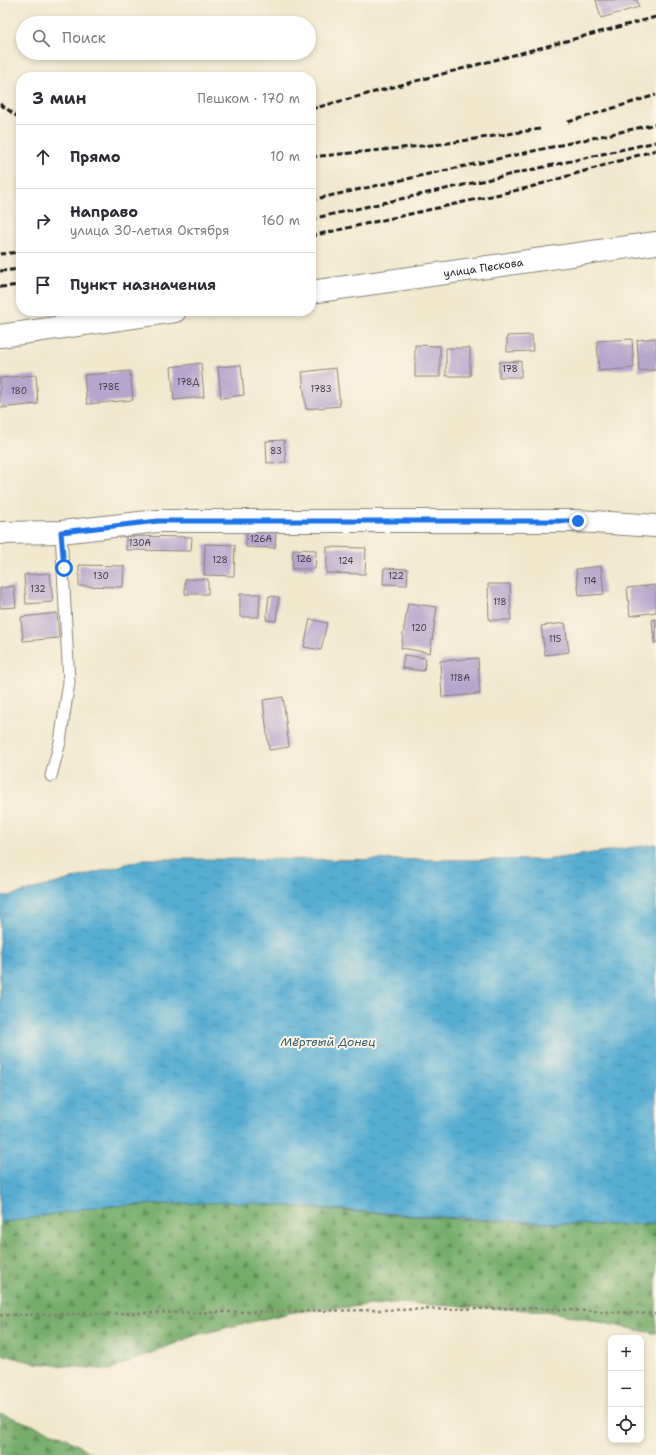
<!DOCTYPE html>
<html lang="ru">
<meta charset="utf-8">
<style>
body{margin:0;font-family:"Shantell Sans",sans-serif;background:#f2f2f3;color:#2b2b33}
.controls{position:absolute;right:12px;bottom:12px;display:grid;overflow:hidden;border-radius:8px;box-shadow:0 2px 6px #0003}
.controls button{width:36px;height:36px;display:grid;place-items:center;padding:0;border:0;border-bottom:1px solid #e1e1e2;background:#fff;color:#2b2b33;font:20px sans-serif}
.stop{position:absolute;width:12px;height:12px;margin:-9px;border:3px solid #1a73e8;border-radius:50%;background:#fff}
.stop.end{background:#1a73e8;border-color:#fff;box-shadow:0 1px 4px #0008}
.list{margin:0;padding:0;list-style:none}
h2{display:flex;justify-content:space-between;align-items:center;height:52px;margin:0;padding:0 16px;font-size:17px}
h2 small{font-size:13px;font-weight:400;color:#7c7c81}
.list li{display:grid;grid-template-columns:26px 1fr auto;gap:12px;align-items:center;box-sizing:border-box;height:64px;padding:0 16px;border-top:1px solid #e1e1e2}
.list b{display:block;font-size:15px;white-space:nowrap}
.list p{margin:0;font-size:13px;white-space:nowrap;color:#7c7c81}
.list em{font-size:13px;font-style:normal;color:#7c7c81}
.icon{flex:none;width:22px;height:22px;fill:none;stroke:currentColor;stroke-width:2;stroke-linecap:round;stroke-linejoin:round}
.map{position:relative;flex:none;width:656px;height:1455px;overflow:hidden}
.search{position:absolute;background:#fff;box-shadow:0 2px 6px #0003;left:16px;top:16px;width:300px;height:44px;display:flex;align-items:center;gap:10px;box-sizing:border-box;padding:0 14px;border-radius:22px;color:#7c7c81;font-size:15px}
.panel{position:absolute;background:#fff;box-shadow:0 2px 6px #0003;left:16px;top:72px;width:300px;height:244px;border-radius:16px}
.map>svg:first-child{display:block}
</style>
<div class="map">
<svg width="656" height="1455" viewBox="0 0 656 1455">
<defs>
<pattern id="forest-firs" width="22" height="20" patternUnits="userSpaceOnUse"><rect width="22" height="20" fill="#74ac6b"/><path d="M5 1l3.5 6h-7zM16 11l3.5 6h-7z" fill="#5e8b57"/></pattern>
<pattern id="water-ripples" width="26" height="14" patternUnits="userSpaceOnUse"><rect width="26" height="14" fill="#55add2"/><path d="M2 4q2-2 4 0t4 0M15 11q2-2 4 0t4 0" fill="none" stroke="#468caa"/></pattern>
</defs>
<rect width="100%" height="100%" fill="#fcf5e5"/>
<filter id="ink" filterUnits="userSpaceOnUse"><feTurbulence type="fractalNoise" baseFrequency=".025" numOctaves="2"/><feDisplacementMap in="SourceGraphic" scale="8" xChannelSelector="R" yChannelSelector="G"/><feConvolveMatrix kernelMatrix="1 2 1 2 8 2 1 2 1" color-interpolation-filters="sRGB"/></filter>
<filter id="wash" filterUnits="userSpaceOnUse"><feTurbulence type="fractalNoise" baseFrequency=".012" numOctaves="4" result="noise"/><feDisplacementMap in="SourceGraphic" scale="16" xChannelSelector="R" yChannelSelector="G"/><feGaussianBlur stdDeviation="0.9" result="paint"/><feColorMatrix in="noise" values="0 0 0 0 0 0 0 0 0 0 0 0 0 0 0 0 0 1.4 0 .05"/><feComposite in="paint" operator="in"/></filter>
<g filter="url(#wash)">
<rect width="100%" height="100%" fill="#f1e8cd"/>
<path fill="url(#forest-firs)" stroke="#486444" d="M 234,1202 C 374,1213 515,1227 656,1224 L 656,1334 L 547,1311 L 394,1303 L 294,1312 L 196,1335 L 109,1370 L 35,1363 L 0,1354 L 0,1223 L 102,1206 Z
M 0,1413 L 62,1436 L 95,1455 L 0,1455 Z"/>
<path fill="url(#water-ripples)" stroke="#386477" d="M 656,844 L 656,1224 L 593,1225 L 424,1216 L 234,1202 L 102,1206 L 0,1223 L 0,896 L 9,896 L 145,859 L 546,860 Z"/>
<g id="blocks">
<path fill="#b6a5cd" d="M 596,0 L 637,0 L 639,7 L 601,18 Z
M 532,335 L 533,351 L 507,352 L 507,336 Z
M 656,338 L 656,370 L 639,371 L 637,340 Z
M 632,339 L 634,368 L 599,371 L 597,341 Z
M 415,345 L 440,346 L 440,377 L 415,377 Z
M 446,348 L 470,348 L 470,376 L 446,376 Z
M 521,361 L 521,377 L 499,377 L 499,362 Z
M 201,363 L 204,397 L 174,400 L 171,367 Z
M 241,365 L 244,395 L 221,398 L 218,367 Z
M 336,368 L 340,406 L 306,409 L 302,372 Z
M 130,371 L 133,400 L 87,404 L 84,375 Z
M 36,375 L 38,404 L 0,408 L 0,378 Z
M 284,440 L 286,462 L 267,463 L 266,441 Z
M 247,531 L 276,532 L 275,548 L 246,547 Z
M 126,536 L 192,537 L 191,551 L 126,550 Z
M 205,544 L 235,545 L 234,576 L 204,575 Z
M 327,547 L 366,548 L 365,574 L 326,573 Z
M 293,549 L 316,550 L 315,569 L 292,569 Z
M 79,565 L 124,566 L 123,587 L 79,586 Z
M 601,566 L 604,594 L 579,596 L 576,569 Z
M 384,568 L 408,569 L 407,585 L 383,584 Z
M 50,573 L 53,602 L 26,604 L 24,575 Z
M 185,579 L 208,579 L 208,594 L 185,594 Z
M 488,584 L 510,584 L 511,620 L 489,620 Z
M 656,585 L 656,612 L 630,616 L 627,588 Z
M 14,586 L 16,607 L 0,608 L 0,588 Z
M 240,594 L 260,594 L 259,617 L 240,617 Z
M 269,596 L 279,597 L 276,621 L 266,620 Z
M 408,603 L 437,607 L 430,653 L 401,648 Z
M 57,613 L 59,638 L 23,641 L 21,617 Z
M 310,619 L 327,623 L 321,650 L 304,647 Z
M 656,619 L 656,643 L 654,643 L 652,620 Z
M 565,623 L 569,652 L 545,655 L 541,626 Z
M 404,655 L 426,658 L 424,671 L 402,668 Z
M 478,658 L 480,694 L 442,697 L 440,661 Z
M 283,697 L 289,747 L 269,750 L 263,700 Z"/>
</g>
</g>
<g filter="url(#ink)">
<use href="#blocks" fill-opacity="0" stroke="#868274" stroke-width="1"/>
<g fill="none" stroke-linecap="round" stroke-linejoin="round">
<defs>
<path id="service" d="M 51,776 L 60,742 L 69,682 L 61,532"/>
<g id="minor">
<path id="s1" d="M 311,292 L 656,243"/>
<path d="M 0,336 L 175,311"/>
<path d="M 0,533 L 61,532 L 157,521 L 578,521 L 656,526"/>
</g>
</defs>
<use href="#service" stroke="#868274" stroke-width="13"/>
<use href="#minor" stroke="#868274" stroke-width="24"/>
<path stroke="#868274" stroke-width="2.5" stroke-dasharray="3 3" stroke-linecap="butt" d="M 0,1315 L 528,1308 L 656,1314"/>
<use href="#service" stroke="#fff" stroke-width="11"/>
<use href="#minor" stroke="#fff" stroke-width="22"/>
<path stroke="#1c1c1c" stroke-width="3" stroke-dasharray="6 3" stroke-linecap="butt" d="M 0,104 L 21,119
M 311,109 L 656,17
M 568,122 L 656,95
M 311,157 L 442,144 L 540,129
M 311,200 L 656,124
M 311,219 L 656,142
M 311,236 L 527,188 L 656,150
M 0,254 L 21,252
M 0,271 L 21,269
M 0,287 L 21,285"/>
</g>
</g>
<g fill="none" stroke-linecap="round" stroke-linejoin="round" filter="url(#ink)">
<path stroke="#1a73e8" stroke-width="5" d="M 64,568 L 61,532 L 158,521 L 578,521"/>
</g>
<g text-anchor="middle" stroke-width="4" stroke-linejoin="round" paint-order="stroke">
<g font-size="9" fill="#423e48">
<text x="510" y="372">178</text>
<text x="188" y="385">178Д</text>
<text x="109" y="390">178Е</text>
<text x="321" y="392">178З</text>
<text x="19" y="394">180</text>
<text x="276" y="454">83</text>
<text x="261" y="542">126А</text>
<text x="140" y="546">130А</text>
<text x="304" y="562">126</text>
<text x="220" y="563">128</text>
<text x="346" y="564">124</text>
<text x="101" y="579">130</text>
<text x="396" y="579">122</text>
<text x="590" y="584">114</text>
<text x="38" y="592">132</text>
<text x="500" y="605">118</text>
<text x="419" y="631">120</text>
<text x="555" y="642">115</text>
<text x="460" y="681">118А</text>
</g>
<g font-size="11" fill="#1c1c1c" stroke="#fcf5e5">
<text dy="4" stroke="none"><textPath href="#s1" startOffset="174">улица Пескова</textPath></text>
</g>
<g font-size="12" font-style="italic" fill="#365d6e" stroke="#fcf5e5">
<text x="328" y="1046">Мёртвый Донец</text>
</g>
</g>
</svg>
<div class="controls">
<button>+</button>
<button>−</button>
<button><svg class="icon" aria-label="locate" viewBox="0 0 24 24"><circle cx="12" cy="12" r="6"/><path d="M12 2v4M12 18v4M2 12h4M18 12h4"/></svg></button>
</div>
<div class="stop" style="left:64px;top:568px"></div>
<div class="stop end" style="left:578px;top:521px"></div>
<div class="search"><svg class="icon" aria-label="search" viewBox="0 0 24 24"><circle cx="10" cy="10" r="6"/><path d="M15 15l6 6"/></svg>Поиск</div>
<section class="panel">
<h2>3 мин<small>Пешком · 170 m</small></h2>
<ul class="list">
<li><svg class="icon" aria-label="ahead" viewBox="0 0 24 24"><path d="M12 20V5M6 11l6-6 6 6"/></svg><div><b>Прямо</b></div><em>10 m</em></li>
<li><svg class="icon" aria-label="right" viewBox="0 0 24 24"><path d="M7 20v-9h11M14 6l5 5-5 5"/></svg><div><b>Направо</b><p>улица 30-летия Октября</p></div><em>160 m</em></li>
<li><svg class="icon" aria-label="arrive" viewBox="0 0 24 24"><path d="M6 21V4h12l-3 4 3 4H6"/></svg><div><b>Пункт назначения</b></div></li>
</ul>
</section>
</div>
